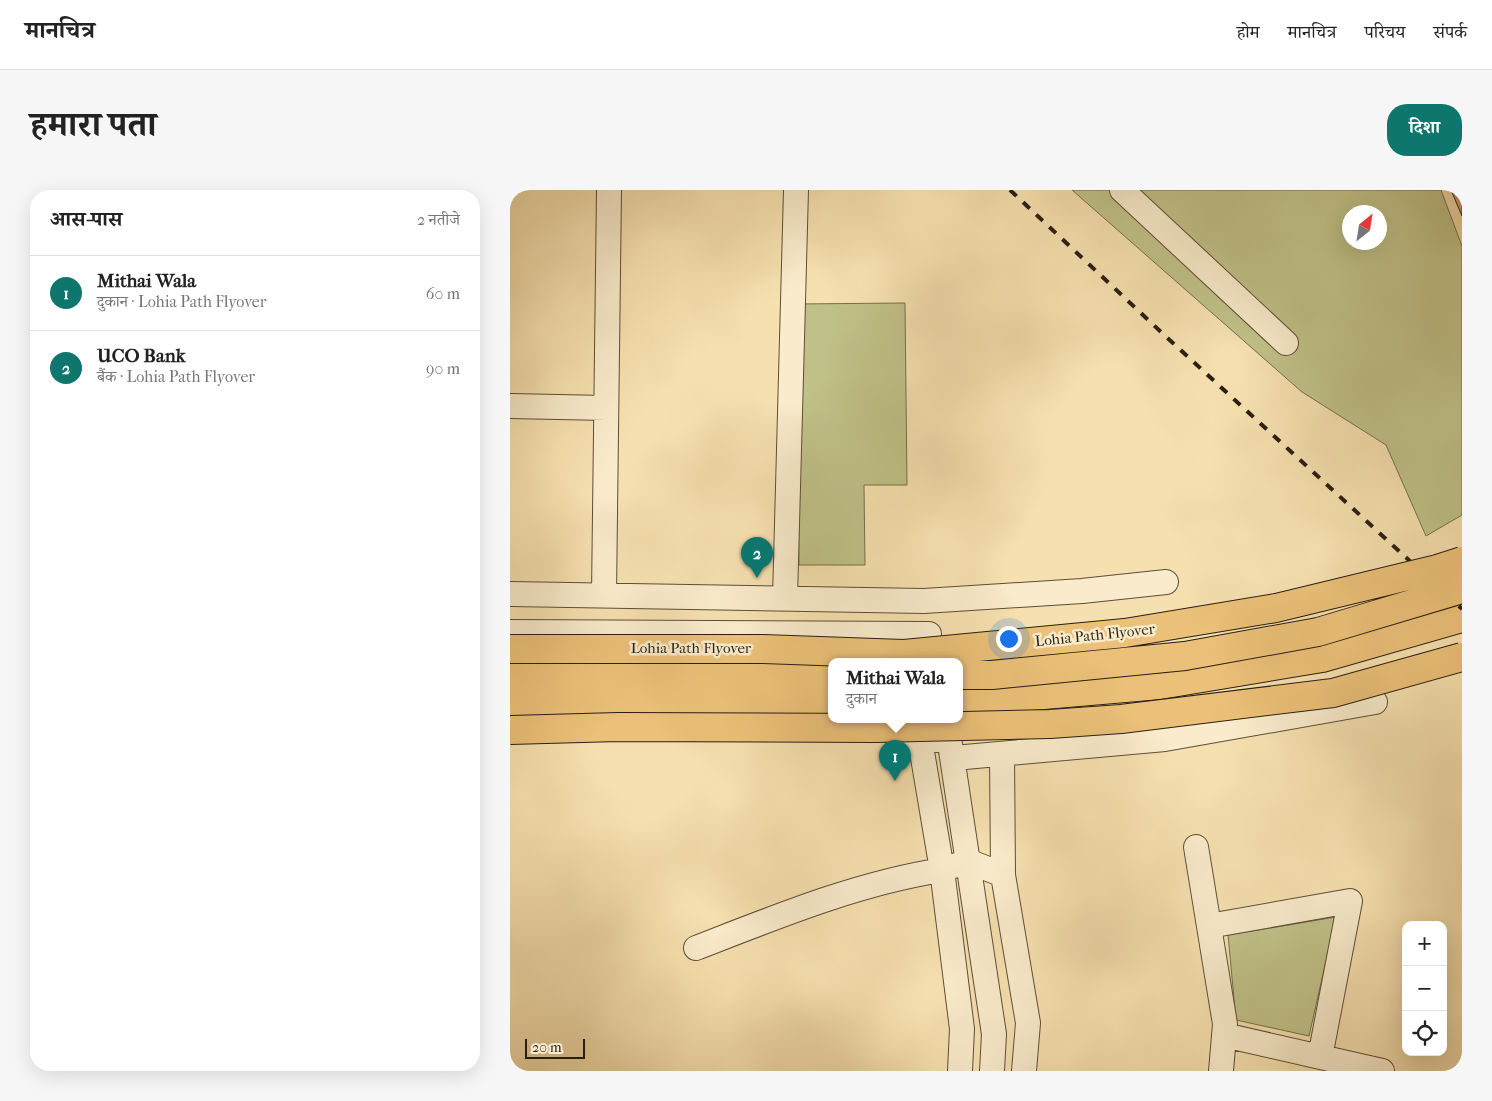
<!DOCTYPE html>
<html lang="hi">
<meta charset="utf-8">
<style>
body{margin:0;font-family:"IM FELL French Canon","Noto Serif Devanagari",serif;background:#f6f6f6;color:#222}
.controls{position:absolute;right:15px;bottom:15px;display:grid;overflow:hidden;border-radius:10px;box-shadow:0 5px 20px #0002}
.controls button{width:45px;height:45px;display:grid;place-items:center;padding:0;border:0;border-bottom:1px solid #e0e0e0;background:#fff;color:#222;font:25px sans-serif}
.compass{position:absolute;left:832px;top:15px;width:45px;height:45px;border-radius:50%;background:#fff;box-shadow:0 5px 20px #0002;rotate:30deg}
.scale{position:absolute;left:15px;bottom:12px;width:60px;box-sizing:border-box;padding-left:5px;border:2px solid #281e12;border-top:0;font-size:14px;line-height:18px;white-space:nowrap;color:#281e12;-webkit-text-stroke:4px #f9ebcb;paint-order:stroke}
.you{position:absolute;left:498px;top:448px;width:18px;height:18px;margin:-12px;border:4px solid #fff;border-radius:50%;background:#1a73e8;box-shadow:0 0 0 8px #1a73e833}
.badge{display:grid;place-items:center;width:32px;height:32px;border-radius:50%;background:#0f766e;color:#fff;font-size:16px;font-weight:700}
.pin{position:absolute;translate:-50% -41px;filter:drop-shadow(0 1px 2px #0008)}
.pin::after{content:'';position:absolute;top:26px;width:18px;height:15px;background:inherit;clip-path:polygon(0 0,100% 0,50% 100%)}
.popup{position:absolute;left:318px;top:468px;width:135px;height:65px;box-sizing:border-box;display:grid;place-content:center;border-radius:10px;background:#fff;filter:drop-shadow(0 1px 4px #0005);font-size:16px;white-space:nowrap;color:#767676}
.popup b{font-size:19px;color:#222}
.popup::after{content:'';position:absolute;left:50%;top:100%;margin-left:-10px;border:10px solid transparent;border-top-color:#fff}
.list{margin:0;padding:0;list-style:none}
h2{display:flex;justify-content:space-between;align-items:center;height:65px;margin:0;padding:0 20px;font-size:21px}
h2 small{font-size:16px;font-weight:400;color:#767676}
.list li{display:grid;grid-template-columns:32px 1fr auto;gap:15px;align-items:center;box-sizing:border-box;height:75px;padding:0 20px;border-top:1px solid #e0e0e0}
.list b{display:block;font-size:19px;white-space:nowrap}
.list p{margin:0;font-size:16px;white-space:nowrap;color:#767676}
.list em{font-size:16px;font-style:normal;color:#767676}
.icon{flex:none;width:28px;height:28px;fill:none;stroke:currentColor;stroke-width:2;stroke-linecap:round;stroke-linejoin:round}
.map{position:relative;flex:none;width:952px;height:881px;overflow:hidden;border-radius:20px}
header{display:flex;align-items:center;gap:30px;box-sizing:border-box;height:70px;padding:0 25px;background:#fff;border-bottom:1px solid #e0e0e0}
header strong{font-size:24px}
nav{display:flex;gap:28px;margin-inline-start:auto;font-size:18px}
.intro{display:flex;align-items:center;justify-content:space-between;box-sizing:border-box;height:120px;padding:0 30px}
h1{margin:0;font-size:35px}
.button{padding:12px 22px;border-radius:20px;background:#0f766e;color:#fff;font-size:18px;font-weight:700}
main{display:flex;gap:30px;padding:0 30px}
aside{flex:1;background:#fff;border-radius:20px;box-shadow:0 5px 20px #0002}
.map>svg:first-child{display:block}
</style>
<header>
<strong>मानचित्र</strong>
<nav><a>होम</a><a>मानचित्र</a><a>परिचय</a><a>संपर्क</a></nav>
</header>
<div class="intro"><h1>हमारा पता</h1><a class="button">दिशा</a></div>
<main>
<aside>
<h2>आस-पास<small>2 नतीजे</small></h2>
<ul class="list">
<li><span class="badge">1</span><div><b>Mithai Wala</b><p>दुकान · Lohia Path Flyover</p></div><em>60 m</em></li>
<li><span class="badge">2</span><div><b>UCO Bank</b><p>बैंक · Lohia Path Flyover</p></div><em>90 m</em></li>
</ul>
</aside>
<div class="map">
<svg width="952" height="881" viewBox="0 0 952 881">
<rect width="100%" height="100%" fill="#f6e0af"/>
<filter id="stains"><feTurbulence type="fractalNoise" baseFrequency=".004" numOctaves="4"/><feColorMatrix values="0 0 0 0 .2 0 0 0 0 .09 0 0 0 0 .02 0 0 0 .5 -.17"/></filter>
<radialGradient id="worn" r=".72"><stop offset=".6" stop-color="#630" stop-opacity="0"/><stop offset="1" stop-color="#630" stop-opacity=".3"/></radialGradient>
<path fill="#c0c188" stroke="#74704d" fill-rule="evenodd" d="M 562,0 L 931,0 L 952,56 L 952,325 L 916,346 L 876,255 L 792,202 ZM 839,22 L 869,22 L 869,52 L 839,52 Z
M 395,113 L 397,295 L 354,295 L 355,375 L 289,375 L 286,114 Z
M 826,727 L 799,846 L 726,830 L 718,745 Z"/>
<path fill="#dc967d" stroke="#281e12" d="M 941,0 L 952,0 L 952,26 Z"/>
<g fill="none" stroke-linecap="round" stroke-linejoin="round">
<defs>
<path id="minor" d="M 612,0 L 776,153
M 0,216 L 96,218
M 0,404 L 414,411 L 572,401 L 656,392
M 94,405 L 99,0
M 275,408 L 286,0
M 0,442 L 419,444
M 396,550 L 439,550
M 440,554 L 484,844 L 482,881
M 492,564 L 493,685
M 444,568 L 655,549 L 865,512
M 686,657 L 715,834 L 711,881
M 699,736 L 840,711 L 810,867
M 186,758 C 266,727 348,693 432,680 L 410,550
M 714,845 L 872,881
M 450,881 L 452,839 L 432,680 L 458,671 L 493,685 L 518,833 L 514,881"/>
<path id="major" d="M 0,487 L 321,485
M 449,509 L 488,509 L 650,495 L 812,468 L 952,428
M 0,511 L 321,510"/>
</defs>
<use href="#minor" stroke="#5c4e39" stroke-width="26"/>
<use href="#major" stroke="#281e12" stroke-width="30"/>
<use href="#minor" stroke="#f9ebcb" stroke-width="24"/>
<use href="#major" stroke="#ebc078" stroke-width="28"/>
<path stroke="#281e12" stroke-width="4" stroke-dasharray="9 9" stroke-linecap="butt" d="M 500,0 L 651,142 L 952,419"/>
<defs>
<path id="major-bridge" d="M 0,459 L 253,459 L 394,464 L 615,443 L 766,418 L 927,379 L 952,371
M 449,485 L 482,485 L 675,466 L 808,442 L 952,399
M 0,540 L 108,537 L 367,538 L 540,534 L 611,529 L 823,503 L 952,467"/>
</defs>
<use href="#major-bridge" stroke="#281e12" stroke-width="30" stroke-linecap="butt"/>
<use href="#major-bridge" stroke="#ebc078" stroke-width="28"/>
</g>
<g text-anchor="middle" stroke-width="5" stroke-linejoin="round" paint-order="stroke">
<g font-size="15" fill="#281e12" stroke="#f9ebcb">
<text transform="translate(585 445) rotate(-6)" y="5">Lohia Path Flyover</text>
<text x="181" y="463">Lohia Path Flyover</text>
</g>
</g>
<rect width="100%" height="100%" filter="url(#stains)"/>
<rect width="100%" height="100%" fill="url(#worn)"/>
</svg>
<div class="controls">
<button>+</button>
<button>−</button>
<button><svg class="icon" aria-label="locate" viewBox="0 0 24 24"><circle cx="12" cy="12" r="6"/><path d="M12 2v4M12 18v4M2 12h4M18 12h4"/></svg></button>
</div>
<svg class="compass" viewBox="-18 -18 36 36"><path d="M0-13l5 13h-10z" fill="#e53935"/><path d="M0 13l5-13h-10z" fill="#767676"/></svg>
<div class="scale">20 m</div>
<div class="you"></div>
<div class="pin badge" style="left:385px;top:591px">1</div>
<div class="popup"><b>Mithai Wala</b>दुकान</div>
<div class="pin badge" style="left:247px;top:388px">2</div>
</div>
</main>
